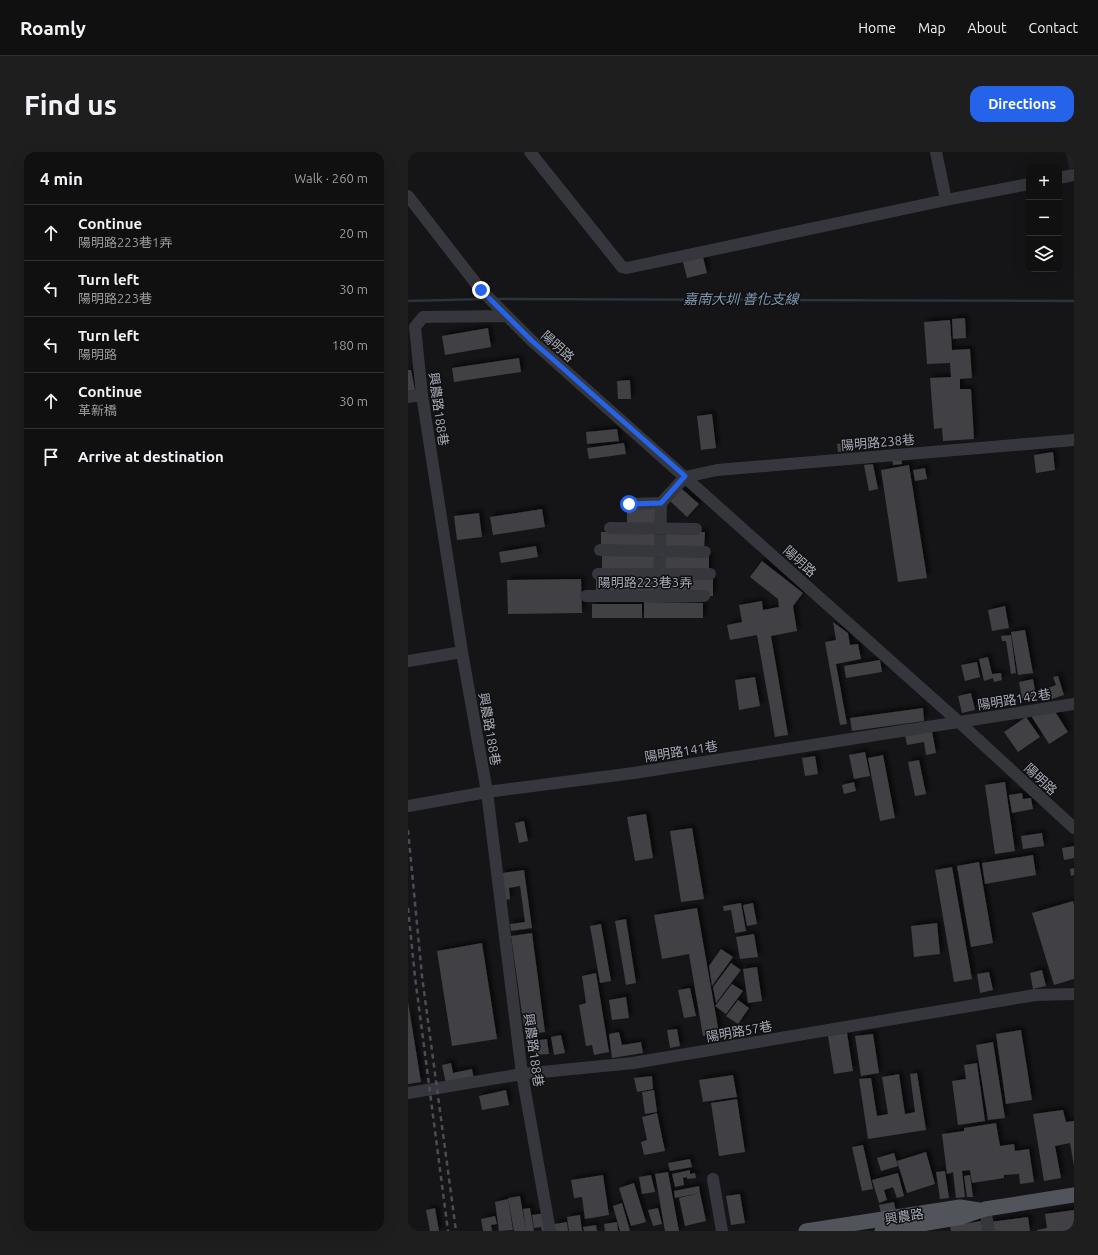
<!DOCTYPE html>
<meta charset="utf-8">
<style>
body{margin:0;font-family:Ubuntu,"Noto Sans TC",sans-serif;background:#1e1e1f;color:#f1f3f6}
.controls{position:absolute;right:12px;top:12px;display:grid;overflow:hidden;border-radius:8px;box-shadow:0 4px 16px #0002}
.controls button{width:36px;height:36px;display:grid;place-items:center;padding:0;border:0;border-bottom:1px solid #303031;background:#101011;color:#f1f3f6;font:20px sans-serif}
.stop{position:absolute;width:12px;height:12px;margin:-9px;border:3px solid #2563eb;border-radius:50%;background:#fff}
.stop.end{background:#2563eb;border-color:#fff;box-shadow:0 1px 4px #0008}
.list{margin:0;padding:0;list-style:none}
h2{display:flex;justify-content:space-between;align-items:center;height:52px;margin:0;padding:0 16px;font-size:17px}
h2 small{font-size:13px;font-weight:400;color:#9c9d9f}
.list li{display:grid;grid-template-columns:26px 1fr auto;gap:12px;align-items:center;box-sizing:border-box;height:56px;padding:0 16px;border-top:1px solid #303031}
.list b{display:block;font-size:15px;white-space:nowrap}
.list p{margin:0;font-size:13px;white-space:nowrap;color:#9c9d9f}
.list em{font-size:13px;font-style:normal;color:#9c9d9f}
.icon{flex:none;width:22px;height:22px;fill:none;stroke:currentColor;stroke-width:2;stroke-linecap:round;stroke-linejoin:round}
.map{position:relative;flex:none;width:666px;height:1079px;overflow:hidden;border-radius:12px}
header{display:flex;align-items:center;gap:24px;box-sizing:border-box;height:56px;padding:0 20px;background:#101011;border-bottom:1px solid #303031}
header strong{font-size:19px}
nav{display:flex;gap:22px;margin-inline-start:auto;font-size:14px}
.intro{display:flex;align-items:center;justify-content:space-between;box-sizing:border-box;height:96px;padding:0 24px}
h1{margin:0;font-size:28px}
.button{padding:10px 18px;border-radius:12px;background:#2563eb;color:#fff;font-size:14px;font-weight:700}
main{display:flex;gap:24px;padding:0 24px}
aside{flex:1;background:#101011;border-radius:12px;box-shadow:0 4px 16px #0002}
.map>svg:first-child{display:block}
</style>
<header>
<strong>Roamly</strong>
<nav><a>Home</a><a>Map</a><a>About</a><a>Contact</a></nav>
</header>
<div class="intro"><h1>Find us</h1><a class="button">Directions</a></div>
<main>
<aside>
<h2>4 min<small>Walk · 260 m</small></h2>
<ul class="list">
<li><svg class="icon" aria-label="ahead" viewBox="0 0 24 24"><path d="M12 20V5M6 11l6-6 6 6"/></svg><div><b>Continue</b><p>陽明路223巷1弄</p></div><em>20 m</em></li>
<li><svg class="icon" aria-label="left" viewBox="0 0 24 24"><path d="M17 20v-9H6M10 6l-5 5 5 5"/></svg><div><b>Turn left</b><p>陽明路223巷</p></div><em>30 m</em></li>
<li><svg class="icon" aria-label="left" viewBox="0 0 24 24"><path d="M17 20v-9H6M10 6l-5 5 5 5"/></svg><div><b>Turn left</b><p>陽明路</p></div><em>180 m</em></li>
<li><svg class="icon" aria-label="ahead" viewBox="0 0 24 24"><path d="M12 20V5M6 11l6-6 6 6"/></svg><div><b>Continue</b><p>革新橋</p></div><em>30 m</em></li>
<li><svg class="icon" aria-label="arrive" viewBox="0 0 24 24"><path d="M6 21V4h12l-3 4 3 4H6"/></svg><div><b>Arrive at destination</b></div></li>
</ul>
</aside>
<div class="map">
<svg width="666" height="1079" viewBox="0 0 666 1079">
<defs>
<filter id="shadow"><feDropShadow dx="3.5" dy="-3.5" stdDeviation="2" flood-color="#0009"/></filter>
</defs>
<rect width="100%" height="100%" fill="#151517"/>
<path fill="#212124" d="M 658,0 L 666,0 L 666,16 L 661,17 Z"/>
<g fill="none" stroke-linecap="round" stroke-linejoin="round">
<path stroke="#2b333b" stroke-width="2.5" d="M 87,147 L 666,149
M 0,149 L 76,147"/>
</g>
<path fill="#3f4044" filter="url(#shadow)" d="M 295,105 L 299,121 L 279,126 L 275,110 Z
M 557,166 L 558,186 L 545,187 L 544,167 Z
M 542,168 L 544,198 L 562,197 L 564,226 L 552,227 L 552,237 L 563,237 L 566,287 L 535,289 L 534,276 L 526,277 L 522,226 L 543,225 L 542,211 L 519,212 L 516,170 Z
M 80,176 L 83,195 L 37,203 L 34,184 Z
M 111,206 L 113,220 L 46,230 L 44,216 Z
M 0,218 L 3,218 L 7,238 L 0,239 Z
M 222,228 L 223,247 L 210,247 L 209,229 Z
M 304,262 L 308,296 L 293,298 L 289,264 Z
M 209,277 L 211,289 L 179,292 L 178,280 Z
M 442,290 L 443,299 L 430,300 L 429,292 Z
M 216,291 L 218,302 L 181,307 L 179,296 Z
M 645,300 L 647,318 L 628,321 L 626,303 Z
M 493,304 L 494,312 L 485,313 L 484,305 Z
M 465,312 L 470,337 L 461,339 L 456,313 Z
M 501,313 L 519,426 L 490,430 L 473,318 Z
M 517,316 L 519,327 L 507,329 L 505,318 Z
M 274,337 L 291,352 L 279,365 L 262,349 Z
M 249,356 L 249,372 L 219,373 L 219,357 Z
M 134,357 L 137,375 L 85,383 L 82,365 Z
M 71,361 L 74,385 L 49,388 L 46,364 Z
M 193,380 L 248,380 L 248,397 L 193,397 Z
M 258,380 L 297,380 L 296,396 L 258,396 Z
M 128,394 L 130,405 L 93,411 L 91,400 Z
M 194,403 L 247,403 L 247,420 L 194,420 Z
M 301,403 L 301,421 L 253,421 L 253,404 Z
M 354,409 L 395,441 L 385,454 L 389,479 L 363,484 L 380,583 L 367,585 L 349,483 L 322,488 L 319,473 L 334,470 L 331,453 L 354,449 L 355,458 L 371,455 L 370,447 L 342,425 Z
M 188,426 L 246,426 L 246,444 L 188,443 Z
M 256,426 L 305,426 L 305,444 L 256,444 Z
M 173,427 L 174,461 L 100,462 L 99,428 Z
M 236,450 L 295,451 L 295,466 L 236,466 Z
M 184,452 L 234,452 L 234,466 L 184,466 Z
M 597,454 L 601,476 L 584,479 L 580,458 Z
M 425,470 L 440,481 L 442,493 L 450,492 L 453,507 L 428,512 L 439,572 L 432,573 L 417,490 L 428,488 Z
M 617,478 L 625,521 L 610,523 L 603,480 Z
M 603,483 L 608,521 L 603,522 L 598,489 L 594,489 L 593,484 Z
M 580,505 L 584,522 L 593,521 L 594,528 L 586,530 L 585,526 L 576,529 L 571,507 Z
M 472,508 L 474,520 L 438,526 L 436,514 Z
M 569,510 L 572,525 L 557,529 L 553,513 Z
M 650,524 L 656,543 L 644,547 L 640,536 L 648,533 L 645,525 Z
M 347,525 L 352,554 L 331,558 L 327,528 Z
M 625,527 L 628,544 L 614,547 L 611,530 Z
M 563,541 L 567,558 L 554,561 L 550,544 Z
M 515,556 L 516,569 L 444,579 L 442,566 Z
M 646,558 L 660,580 L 641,592 L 622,562 Z
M 618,565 L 632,585 L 610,600 L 596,580 Z
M 524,579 L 528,601 L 518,603 L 516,590 L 499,593 L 497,583 Z
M 457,600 L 462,624 L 446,627 L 441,603 Z
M 475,603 L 487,666 L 472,669 L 460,606 Z
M 407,604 L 410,622 L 397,624 L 394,606 Z
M 511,608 L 518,642 L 507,644 L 500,610 Z
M 446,630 L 448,639 L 436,642 L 434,633 Z
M 597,630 L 607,699 L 587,702 L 577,633 Z
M 614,641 L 615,647 L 623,646 L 625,657 L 604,661 L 601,643 Z
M 238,662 L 245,706 L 227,709 L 219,665 Z
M 116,669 L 120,689 L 111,691 L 107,671 Z
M 284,676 L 296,747 L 273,750 L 262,679 Z
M 634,681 L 636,694 L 615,697 L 613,684 Z
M 666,694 L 666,706 L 656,708 L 654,696 Z
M 625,703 L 628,723 L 577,732 L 574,711 Z
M 571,710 L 585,791 L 563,795 L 549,714 Z
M 544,715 L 564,827 L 546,830 L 527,718 Z
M 666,716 L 666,723 L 663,724 L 662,717 Z
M 116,718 L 124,776 L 103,779 L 102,772 L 117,770 L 112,734 L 101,736 L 102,747 L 97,748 L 94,721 Z
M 665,749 L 666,753 L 666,827 L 646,833 L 624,761 Z
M 333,751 L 338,779 L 327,781 L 323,758 L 316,759 L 315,754 Z
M 345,751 L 349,772 L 339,774 L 335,753 Z
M 289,756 L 311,881 L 295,884 L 281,802 L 254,807 L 246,763 Z
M 218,767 L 228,831 L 218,833 L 207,769 Z
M 529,771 L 532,802 L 506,805 L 503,774 Z
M 193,772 L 203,829 L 192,831 L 182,774 Z
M 124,781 L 137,880 L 117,883 L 103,784 Z
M 346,782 L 350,805 L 332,807 L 328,785 Z
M 74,791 L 89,887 L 44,894 L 29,799 Z
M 313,797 L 325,805 L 304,834 L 301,814 Z
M 323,811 L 333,818 L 308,851 L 305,835 Z
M 349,815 L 354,849 L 340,851 L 335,817 Z
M 634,818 L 638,834 L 625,837 L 622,821 Z
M 581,820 L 585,838 L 572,841 L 569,822 Z
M 188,821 L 201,900 L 186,903 L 184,893 L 178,894 L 171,853 L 178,851 L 174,824 Z
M 324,832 L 335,839 L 318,862 L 307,854 Z
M 282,836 L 288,864 L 276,866 L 270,838 Z
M 218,845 L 221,866 L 204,868 L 201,848 Z
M 330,848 L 341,856 L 330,872 L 318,864 Z
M 0,850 L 13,930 L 0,932 Z
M 269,877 L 272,894 L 262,896 L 259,878 Z
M 613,878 L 624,948 L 598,952 L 588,882 Z
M 211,880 L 214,893 L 233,890 L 235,901 L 204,906 L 201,882 Z
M 439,881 L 445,919 L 426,922 L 420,884 Z
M 465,882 L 471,921 L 453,924 L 447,884 Z
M 153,883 L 157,901 L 146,903 L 143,885 Z
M 139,887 L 141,902 L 127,903 L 125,889 Z
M 585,890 L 597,966 L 580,968 L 568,893 Z
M 43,911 L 45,921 L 64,917 L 66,927 L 38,932 L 34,913 Z
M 569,911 L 577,969 L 550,973 L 544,929 L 558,927 L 556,913 Z
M 509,921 L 518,978 L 460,987 L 451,927 L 463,926 L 469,964 L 480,962 L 474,925 L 491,922 L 497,962 L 507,960 L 502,922 Z
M 325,923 L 329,945 L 295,950 L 291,928 Z
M 244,924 L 245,937 L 229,940 L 226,926 Z
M 98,938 L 101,953 L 74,958 L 71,944 Z
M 246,938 L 249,960 L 237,962 L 234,940 Z
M 329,947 L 337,1000 L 311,1004 L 303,951 Z
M 655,958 L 658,970 L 666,969 L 666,1014 L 662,991 L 647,994 L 653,1026 L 636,1029 L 625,962 Z
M 249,961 L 257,999 L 236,1003 L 233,990 L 239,988 L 234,965 Z
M 588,971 L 592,994 L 606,992 L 607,999 L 621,997 L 626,1030 L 612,1032 L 611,1022 L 596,1023 L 596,1026 L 564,1031 L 562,1018 L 554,1019 L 557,1045 L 548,1046 L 545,1020 L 539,1022 L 534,982 L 556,979 L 556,976 Z
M 455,993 L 465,1037 L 454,1039 L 444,995 Z
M 518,1000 L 527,1032 L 499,1041 L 489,1009 Z
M 486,1001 L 490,1014 L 473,1019 L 469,1006 Z
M 282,1007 L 284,1015 L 262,1019 L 260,1011 Z
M 282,1018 L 282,1022 L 287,1021 L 288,1026 L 279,1027 L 279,1025 L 275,1026 L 276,1033 L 267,1035 L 264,1022 Z
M 537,1019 L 541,1046 L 532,1047 L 528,1020 Z
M 260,1020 L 271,1079 L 257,1079 L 247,1022 Z
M 490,1021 L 496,1044 L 489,1046 L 485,1035 L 476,1038 L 479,1048 L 471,1051 L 464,1028 Z
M 195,1023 L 201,1063 L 177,1067 L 174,1045 L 166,1046 L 163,1028 Z
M 243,1023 L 247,1040 L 234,1042 L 231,1025 Z
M 562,1023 L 565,1045 L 559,1045 L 556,1024 Z
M 226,1031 L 238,1070 L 223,1074 L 211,1036 Z
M 291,1034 L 292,1041 L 267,1046 L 266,1039 Z
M 292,1041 L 298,1069 L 277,1074 L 271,1046 Z
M 332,1042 L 337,1071 L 323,1073 L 318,1044 Z
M 112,1044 L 118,1079 L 106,1079 L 100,1046 Z
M 100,1047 L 105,1078 L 91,1079 L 87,1050 Z
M 486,1050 L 488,1060 L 473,1062 L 471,1053 Z
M 214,1051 L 222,1079 L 212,1079 L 205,1054 Z
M 27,1056 L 31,1079 L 22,1079 L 18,1058 Z
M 122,1056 L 126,1079 L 118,1079 L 115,1057 Z
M 250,1056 L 254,1072 L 245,1074 L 240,1058 Z
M 666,1058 L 666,1079 L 629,1079 L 629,1078 L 639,1076 L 637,1062 Z
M 138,1061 L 141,1079 L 134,1079 L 133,1075 L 126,1076 L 124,1063 Z
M 172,1063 L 174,1079 L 161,1079 L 159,1065 Z
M 87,1064 L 89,1072 L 83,1073 L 84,1079 L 75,1079 L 73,1067 Z
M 620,1065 L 622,1079 L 584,1079 L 582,1070 Z
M 573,1069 L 575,1079 L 543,1079 L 542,1074 Z
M 159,1070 L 160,1079 L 147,1079 L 146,1072 Z
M 209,1070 L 210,1079 L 197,1079 L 196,1072 Z
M 188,1073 L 189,1079 L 176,1079 L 175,1075 Z"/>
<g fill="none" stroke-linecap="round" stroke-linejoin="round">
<path stroke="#36373c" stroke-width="12" d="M 122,0 L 214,115 L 219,116 L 538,48 L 621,32
M 528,0 L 538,48
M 651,26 L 666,23
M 0,44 L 73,138 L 123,188 L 551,570 L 666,676
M 99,164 L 15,165 L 7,175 L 14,243 L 54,500 L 79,640 L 114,922 L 142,1079
M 0,245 L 14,243
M 221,352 L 253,351
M 202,376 L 288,377
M 192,398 L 297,400
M 190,422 L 302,422
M 178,444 L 296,444
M 251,444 L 253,351 L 277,325 L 309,318 L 666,288
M 0,509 L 54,500
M 0,654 L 79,640 L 226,621 L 666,552
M 0,941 L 114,922 L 225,911 L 627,843 L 666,842
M 305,1027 L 314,1079
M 577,1057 L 581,1079"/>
<path stroke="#52545b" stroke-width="15" d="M 398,1079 L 552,1055 L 571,1058
M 474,1079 L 554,1065 L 577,1057 L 666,1043"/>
<path stroke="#4b4d53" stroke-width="2.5" stroke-dasharray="5 4" stroke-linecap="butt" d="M 0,678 L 14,824 L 48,1079
M 0,756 L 7,825 L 40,1079"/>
</g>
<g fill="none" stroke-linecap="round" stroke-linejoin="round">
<path stroke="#2563eb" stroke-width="5" d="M 73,138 L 123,188 L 277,324 L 253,351 L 221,352"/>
</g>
<g text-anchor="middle" stroke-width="3" stroke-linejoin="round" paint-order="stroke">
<g font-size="13" fill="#a7abb7" stroke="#101012">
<text transform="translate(150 194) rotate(42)" y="5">陽明路</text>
<text transform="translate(31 257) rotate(82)" y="5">興農路188巷</text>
<text transform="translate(470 290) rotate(-5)" y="5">陽明路238巷</text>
<text transform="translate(392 409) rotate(42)" y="5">陽明路</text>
<text x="237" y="435">陽明路223巷3弄</text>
<text transform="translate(606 547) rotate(-9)" y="5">陽明路142巷</text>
<text transform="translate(82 577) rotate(80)" y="5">興農路188巷</text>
<text transform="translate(273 599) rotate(-9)" y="5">陽明路141巷</text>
<text transform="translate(633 627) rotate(43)" y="5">陽明路</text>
<text transform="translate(331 879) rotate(-10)" y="5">陽明路57巷</text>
<text transform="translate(126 898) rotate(82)" y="5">興農路188巷</text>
<text transform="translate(496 1064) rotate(-9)" y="5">興農路</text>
</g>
<g font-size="14" font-style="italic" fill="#7e98b2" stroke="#101012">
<text x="333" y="152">嘉南大圳 善化支線</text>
</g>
</g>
</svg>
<div class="controls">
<button>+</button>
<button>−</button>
<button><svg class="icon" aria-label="layers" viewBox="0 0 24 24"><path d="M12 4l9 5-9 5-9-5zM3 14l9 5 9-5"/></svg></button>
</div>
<div class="stop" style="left:221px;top:352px"></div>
<div class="stop end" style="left:73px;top:138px"></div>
</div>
</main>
